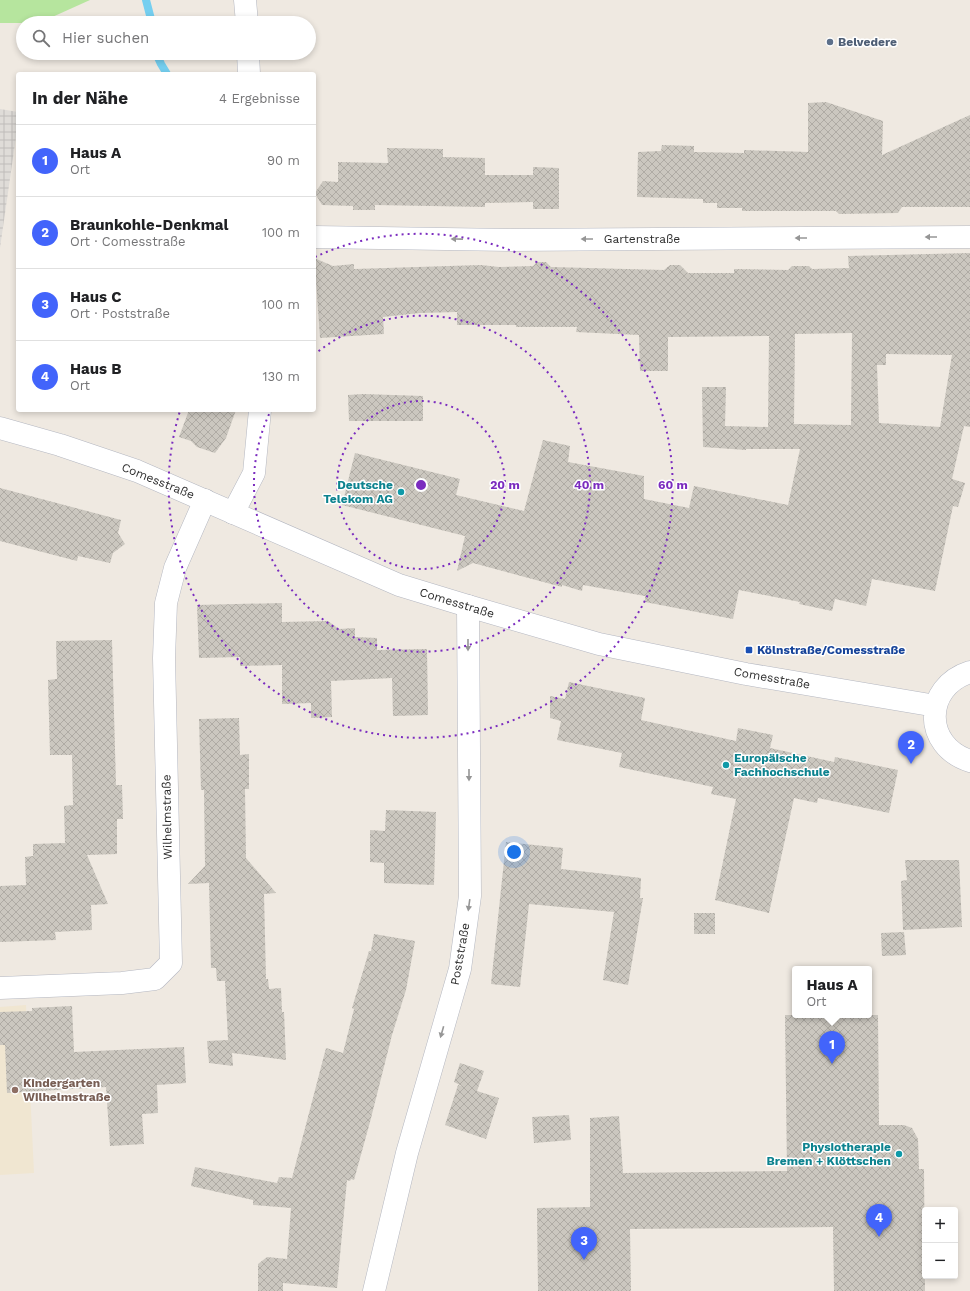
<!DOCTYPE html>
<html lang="de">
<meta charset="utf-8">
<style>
body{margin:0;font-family:"Work Sans",sans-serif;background:#f2f2f2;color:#202124}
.controls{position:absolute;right:12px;bottom:12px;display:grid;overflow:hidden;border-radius:4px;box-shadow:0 2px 6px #0003}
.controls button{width:36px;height:36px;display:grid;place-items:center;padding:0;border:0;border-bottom:1px solid #e0e0e0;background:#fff;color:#202124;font:20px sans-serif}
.you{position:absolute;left:514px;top:852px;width:14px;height:14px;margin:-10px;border:3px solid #fff;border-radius:50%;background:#1a73e8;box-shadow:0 0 0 6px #1a73e833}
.badge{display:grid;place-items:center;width:26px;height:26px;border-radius:50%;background:#4264fb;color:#fff;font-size:13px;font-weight:700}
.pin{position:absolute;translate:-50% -33px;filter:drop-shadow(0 1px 2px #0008)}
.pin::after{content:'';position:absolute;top:21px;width:14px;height:12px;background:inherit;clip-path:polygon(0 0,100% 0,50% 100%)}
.popup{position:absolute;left:792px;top:966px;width:80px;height:52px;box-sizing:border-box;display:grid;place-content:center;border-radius:4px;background:#fff;filter:drop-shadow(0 1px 3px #0005);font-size:13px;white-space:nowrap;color:#757577}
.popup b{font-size:15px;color:#202124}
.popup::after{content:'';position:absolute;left:50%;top:100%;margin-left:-8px;border:8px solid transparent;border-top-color:#fff}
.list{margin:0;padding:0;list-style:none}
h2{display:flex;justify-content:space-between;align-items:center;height:52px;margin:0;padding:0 16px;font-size:17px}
h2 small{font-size:13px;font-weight:400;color:#757577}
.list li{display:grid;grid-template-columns:26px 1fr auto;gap:12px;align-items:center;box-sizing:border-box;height:72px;padding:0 16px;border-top:1px solid #e0e0e0}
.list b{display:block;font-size:15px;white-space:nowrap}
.list p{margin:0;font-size:13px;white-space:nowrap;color:#757577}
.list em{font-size:13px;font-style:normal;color:#757577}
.icon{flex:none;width:22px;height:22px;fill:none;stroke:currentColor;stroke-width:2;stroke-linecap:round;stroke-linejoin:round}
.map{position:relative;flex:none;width:970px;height:1291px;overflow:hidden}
.search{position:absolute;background:#fff;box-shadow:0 2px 6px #0003;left:16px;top:16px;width:300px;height:44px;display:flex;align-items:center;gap:10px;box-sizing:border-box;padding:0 14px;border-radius:22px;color:#757577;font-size:15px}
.panel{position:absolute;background:#fff;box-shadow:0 2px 6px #0003;left:16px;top:72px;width:300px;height:340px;border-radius:4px}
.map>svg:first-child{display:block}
</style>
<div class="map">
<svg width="970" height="1291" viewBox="0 0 970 1291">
<defs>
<pattern id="plaza-grid" width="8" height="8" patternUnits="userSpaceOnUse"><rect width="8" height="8" fill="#dfdcd8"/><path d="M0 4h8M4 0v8" fill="none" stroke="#c0bdba"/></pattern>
<pattern id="building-cross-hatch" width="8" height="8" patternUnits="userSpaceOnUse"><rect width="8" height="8" fill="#cbc7bf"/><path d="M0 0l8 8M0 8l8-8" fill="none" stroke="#afaba4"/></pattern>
</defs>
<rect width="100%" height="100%" fill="#efe9e1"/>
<path fill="#f0e6d1" d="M 26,1005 L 34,1173 L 0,1175 L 0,1007 Z"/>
<path fill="#b6e59e" d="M 0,0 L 90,0 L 39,23 L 0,23 Z"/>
<path fill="url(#plaza-grid)" d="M 0,109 L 18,112 L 18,123 L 0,248 Z"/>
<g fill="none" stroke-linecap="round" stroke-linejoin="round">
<path stroke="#75cff0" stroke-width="8" d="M 146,0 L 152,23
M 156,53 L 161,64 L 167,74"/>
</g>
<path fill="url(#building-cross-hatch)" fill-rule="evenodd" d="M 826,102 L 883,121 L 882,155 L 970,115 L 970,207 L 902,207 L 898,213 L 839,214 L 836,211 L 742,211 L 742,208 L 717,208 L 717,203 L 703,203 L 703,199 L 637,197 L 638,152 L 661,151 L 662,145 L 694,146 L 694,152 L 744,153 L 744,150 L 808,152 L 808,103 Z
M 387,148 L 443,149 L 443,157 L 485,158 L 485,175 L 533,175 L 533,167 L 559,168 L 559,209 L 533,209 L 533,202 L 485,203 L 485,207 L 375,205 L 375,210 L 353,210 L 353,206 L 322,205 L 315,193 L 323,181 L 338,182 L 338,162 L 388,163 Z
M 970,253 L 970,427 L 964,426 L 952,479 L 965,483 L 958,507 L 953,506 L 935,591 L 872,579 L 866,606 L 835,599 L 832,611 L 799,604 L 800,602 L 739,590 L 733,619 L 645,602 L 645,596 L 583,585 L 582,591 L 562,585 L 562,587 L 473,563 L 457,571 L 465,536 L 342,505 L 355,453 L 460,479 L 456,495 L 524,511 L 543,440 L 570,446 L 568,462 L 644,476 L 644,499 L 689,508 L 694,486 L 788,505 L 800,449 L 746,449 L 746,450 L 703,447 L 702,387 L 726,387 L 725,426 L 768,427 L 769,336 L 668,337 L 668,371 L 640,371 L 639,335 L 576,332 L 577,327 L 516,327 L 516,325 L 457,325 L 457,312 L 420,313 L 383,317 L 384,334 L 320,338 L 316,280 L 314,273 L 314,258 L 333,266 L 354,264 L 354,269 L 481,265 L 499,267 L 533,266 L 537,262 L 546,262 L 551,267 L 664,270 L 670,265 L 680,265 L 688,273 L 734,273 L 734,269 L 788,270 L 792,266 L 809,266 L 812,269 L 849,268 L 848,256 ZM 852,333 L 851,425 L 794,424 L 795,334 ZM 886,354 L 952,355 L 940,427 L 879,423 L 877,365 L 886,365 Z
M 363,394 L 423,396 L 423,421 L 349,421 L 348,395 Z
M 189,410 L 236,410 L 226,438 L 215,453 L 197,447 L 191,441 L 179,437 Z
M 0,488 L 121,520 L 118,533 L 125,544 L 113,553 L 110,563 L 78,556 L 77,561 L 0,541 Z
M 282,603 L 282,622 L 328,621 L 339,629 L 355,628 L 355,637 L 377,638 L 377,650 L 427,649 L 428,715 L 393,716 L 392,678 L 331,681 L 332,717 L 311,718 L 311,703 L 282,704 L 282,665 L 240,666 L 240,657 L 199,658 L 197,605 Z
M 112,640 L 116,785 L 122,785 L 123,819 L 117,819 L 117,854 L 87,855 L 108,904 L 91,905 L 92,930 L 55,932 L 56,940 L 0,942 L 0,886 L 26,885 L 25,857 L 33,856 L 33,844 L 65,843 L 64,806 L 73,805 L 72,755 L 50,755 L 48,680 L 57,679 L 56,641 Z
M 569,682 L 645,698 L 641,720 L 736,741 L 738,728 L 773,735 L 770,748 L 834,762 L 835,757 L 898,770 L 889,813 L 818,798 L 817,803 L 794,798 L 769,913 L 715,900 L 736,799 L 711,794 L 713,787 L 619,767 L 622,753 L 557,740 L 561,721 L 550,718 L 550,696 L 565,699 Z
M 239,718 L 240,755 L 249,754 L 249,789 L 245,789 L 246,858 L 276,893 L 264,894 L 266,979 L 268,979 L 269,989 L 281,988 L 282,1012 L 284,1012 L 286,1060 L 232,1053 L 233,1066 L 209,1063 L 207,1041 L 228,1040 L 225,981 L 217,981 L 216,968 L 211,968 L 209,883 L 188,884 L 205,866 L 204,790 L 201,790 L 199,719 Z
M 386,810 L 436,812 L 434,885 L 384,883 L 384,863 L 370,862 L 370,830 L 385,831 Z
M 506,842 L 563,848 L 561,869 L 641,878 L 640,898 L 643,898 L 628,985 L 603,980 L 614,912 L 529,904 L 520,987 L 491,984 Z
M 905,860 L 959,860 L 962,927 L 903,930 L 901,881 L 907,880 Z
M 694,913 L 715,913 L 715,934 L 694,934 Z
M 904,932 L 906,955 L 882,956 L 881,933 Z
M 374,934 L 415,941 L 406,990 L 392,1035 L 370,1122 L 354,1180 L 351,1179 L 350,1181 L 347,1180 L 337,1288 L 283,1283 L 283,1291 L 258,1291 L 258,1264 L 267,1257 L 287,1259 L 291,1208 L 253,1205 L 253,1200 L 191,1186 L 195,1167 L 277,1183 L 279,1177 L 292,1178 L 326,1048 L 343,1053 L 354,1009 L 352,1008 L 369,951 L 371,951 Z
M 72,1006 L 74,1052 L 184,1047 L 186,1083 L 157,1085 L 158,1113 L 142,1114 L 144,1144 L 110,1146 L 106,1087 L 7,1093 L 5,1045 L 0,1045 L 0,1012 L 32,1011 L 32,1008 Z
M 785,1015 L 878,1015 L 879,1125 L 904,1125 L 912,1128 L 918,1139 L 919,1169 L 924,1169 L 925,1291 L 834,1291 L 833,1227 L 630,1229 L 631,1291 L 538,1291 L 537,1208 L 590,1207 L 590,1118 L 619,1116 L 623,1173 L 787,1171 Z
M 460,1063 L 484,1071 L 477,1091 L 499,1098 L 486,1139 L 445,1125 L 458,1085 L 462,1086 L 454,1082 Z
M 569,1115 L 571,1140 L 534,1143 L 532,1117 Z"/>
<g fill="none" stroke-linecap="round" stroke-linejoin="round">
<defs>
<path id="street" d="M 245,0 L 247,23
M 248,53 L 249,74
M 314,237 L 510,240 L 970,237
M 233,513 L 254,473 L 260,410
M 0,988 L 122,983 L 155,979 L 171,963 L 164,658 L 166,603 L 175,568 L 205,500
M 374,1291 L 407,1153 L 460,969 L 470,896 L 468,606"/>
<path id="secondary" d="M 0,428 L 60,445 L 137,471 L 399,585 L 468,606 L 599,644 L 746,674 L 936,706
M 970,672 C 923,687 923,746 970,761"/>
</defs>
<use href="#street" stroke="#b4b7c1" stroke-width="23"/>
<use href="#secondary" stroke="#b4b7c1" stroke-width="23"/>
<use href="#street" stroke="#fff" stroke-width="22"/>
<use href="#secondary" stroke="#fff" stroke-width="22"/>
</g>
<defs><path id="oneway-solid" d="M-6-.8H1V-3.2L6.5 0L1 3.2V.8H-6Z"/></defs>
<g fill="#969696">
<use href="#oneway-solid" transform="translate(931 237) rotate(180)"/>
<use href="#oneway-solid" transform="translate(801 238) rotate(180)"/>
<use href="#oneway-solid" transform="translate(457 239) rotate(-179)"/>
<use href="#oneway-solid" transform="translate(587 239) rotate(180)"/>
<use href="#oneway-solid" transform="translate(468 645) rotate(90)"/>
<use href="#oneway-solid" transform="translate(469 775) rotate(90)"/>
<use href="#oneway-solid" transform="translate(469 905) rotate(98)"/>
<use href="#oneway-solid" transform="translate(442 1032) rotate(106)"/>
</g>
<g fill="none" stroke="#7b2cbf" stroke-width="2" stroke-dasharray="2 4">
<circle cx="421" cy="485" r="84"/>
<path d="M314 355A168 168 0 1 1 271 410"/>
<path d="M315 257A252 252 0 1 1 180 411"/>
</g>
<circle fill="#5c6f8a" stroke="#fff" stroke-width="1.5" cx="830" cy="42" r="4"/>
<g fill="#0f9aa8" stroke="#fff" stroke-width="1.5">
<circle cx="401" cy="492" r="4"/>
<circle cx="726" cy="765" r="4"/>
<circle cx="899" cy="1154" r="4"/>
</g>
<rect fill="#1a4fb4" stroke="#fff" stroke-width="1.5" x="745" y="646" width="8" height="8" rx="2"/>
<circle fill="#8d6e63" stroke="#fff" stroke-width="1.5" cx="15" cy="1090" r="4"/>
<g text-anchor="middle" stroke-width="3" stroke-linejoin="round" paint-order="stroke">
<g font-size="12" font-weight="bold" fill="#4e5e75" stroke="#fff" text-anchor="start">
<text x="838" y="46">Belvedere</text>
</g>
<g font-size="12" fill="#2e2e2e" stroke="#fff">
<text x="642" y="243">Gartenstraße</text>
<text transform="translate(158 481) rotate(22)" y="4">Comesstraße</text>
<text transform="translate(457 603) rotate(17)" y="4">Comesstraße</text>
<text transform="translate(772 678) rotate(10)" y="4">Comesstraße</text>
<text transform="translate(167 817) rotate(-91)" y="4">Wilhelmstraße</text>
<text transform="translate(460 954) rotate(-80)" y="4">Poststraße</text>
</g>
<g font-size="12" font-weight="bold" fill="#0d838f" stroke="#fff" text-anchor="end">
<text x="393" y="489">Deutsche<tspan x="393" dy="14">Telekom AG</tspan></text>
<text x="734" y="762" text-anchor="start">Europäische<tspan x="734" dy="14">Fachhochschule</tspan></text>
<text x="891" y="1151">Physiotherapie<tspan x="891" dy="14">Bremen + Klöttschen</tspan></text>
</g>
<g font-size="12" font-weight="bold" fill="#164399" stroke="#fff" text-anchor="start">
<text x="757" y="654">Kölnstraße/Comesstraße</text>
</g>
<g font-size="12" font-weight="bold" fill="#785e54" stroke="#fff" text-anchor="start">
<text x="23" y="1087">Kindergarten<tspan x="23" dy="14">Wilhelmstraße</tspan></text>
</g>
</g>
<circle cx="421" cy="485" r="6" fill="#7b2cbf" stroke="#fff" stroke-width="2"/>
<g font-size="12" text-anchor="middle" font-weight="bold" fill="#7b2cbf" stroke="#fff" stroke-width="3" stroke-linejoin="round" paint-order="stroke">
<text x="505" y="489">20 m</text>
<text x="589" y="489">40 m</text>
<text x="673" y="489">60 m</text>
</g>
</svg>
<div class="controls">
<button>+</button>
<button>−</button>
</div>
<div class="you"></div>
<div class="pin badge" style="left:832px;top:1064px">1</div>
<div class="popup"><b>Haus A</b>Ort</div>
<div class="pin badge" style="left:911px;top:764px">2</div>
<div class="pin badge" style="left:584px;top:1260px">3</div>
<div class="pin badge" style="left:879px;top:1237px">4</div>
<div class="search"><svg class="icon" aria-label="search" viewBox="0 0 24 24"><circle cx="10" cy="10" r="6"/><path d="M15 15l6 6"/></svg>Hier suchen</div>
<section class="panel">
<h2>In der Nähe<small>4 Ergebnisse</small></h2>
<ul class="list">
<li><span class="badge">1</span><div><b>Haus A</b><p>Ort</p></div><em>90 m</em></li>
<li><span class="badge">2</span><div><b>Braunkohle-Denkmal</b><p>Ort · Comesstraße</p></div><em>100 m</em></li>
<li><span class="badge">3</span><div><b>Haus C</b><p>Ort · Poststraße</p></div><em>100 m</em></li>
<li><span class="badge">4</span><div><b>Haus B</b><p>Ort</p></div><em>130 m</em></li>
</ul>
</section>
</div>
